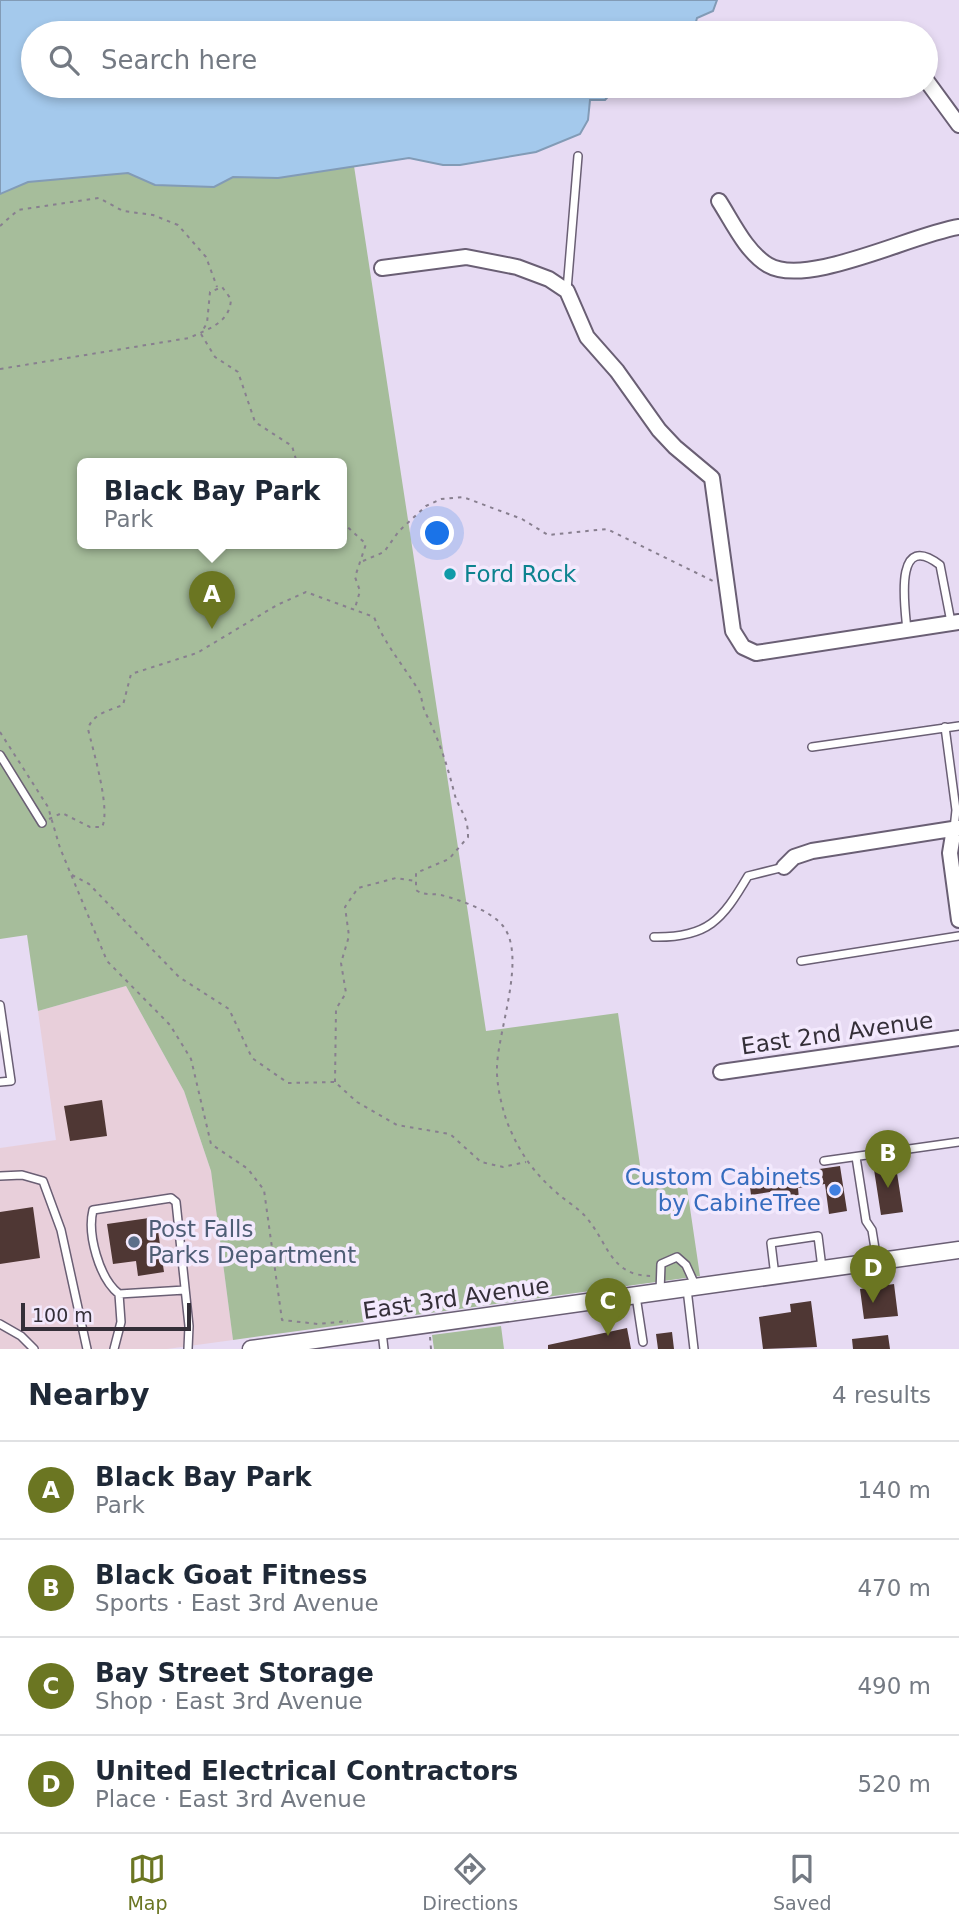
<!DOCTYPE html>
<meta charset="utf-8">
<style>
body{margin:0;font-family:"DejaVu Sans",sans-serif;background:#f6f6f7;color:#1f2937}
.scale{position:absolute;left:21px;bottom:18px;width:170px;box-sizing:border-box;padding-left:7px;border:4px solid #342f38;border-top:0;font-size:19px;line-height:24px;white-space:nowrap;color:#342f38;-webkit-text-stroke:5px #f3e9fd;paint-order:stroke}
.you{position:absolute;left:438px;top:534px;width:24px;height:24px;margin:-18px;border:5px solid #fff;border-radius:50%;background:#1a73e8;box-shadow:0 0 0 10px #1a73e833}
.badge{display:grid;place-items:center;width:46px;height:46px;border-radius:50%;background:#6b7622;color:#fff;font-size:23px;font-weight:700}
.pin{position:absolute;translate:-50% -58px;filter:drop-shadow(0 2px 4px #0008)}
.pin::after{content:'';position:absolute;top:37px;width:24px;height:21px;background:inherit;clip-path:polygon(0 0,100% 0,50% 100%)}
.popup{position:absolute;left:77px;top:458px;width:270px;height:91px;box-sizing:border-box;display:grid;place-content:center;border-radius:10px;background:#fff;filter:drop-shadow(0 2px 5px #0005);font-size:23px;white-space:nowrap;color:#747a83}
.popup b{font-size:26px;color:#1f2937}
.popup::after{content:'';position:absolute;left:50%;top:100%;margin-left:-14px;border:14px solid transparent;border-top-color:#fff}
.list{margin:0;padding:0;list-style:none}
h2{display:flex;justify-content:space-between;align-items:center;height:91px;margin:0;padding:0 28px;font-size:30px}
h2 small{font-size:23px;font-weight:400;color:#747a83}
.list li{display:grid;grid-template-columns:46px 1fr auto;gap:21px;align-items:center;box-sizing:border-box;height:98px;padding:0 28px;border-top:2px solid #e0e1e3}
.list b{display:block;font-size:26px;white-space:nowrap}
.list p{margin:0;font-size:23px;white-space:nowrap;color:#747a83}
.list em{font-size:23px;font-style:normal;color:#747a83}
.icon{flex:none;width:38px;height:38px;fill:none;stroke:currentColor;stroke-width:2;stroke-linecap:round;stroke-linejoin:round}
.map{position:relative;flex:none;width:959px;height:1349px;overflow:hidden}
.search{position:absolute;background:#fff;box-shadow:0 4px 10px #0003;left:21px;right:21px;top:21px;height:77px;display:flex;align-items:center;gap:18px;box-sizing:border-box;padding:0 24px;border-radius:38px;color:#747a83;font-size:26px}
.sheet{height:483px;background:#fff}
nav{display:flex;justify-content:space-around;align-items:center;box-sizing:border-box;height:98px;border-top:2px solid #e0e1e3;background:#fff;font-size:19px;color:#747a83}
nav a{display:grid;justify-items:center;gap:4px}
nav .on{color:#6b7622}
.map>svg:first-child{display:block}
</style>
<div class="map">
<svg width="959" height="1349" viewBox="0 0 959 1349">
<rect width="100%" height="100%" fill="#e7dbf3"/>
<path fill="#e8cfda" d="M 126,986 L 184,1091 L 211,1171 L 233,1340 L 167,1349 L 0,1349 L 0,1148 L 56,1140 L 38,1011 Z"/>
<path fill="#a6bd9b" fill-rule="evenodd" d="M 354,166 L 486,1031 L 618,1013 L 642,1179 L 685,1174 L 700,1276 L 233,1340 L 211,1171 L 184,1091 L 126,986 L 38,1011 L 27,935 L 0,939 L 0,194 L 28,182 L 128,173 L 155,185 L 214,187 L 233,177 L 278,178 ZM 82,463 L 342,463 L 342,543 L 82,543 Z
M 501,1326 L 504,1349 L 434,1349 L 432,1335 Z"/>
<path fill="#a4c9ec" stroke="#829bb6" stroke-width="2" d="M 0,0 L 717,0 L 713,11 L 697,18 L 693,33 L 33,33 L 33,86 L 644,86 L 636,96 L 626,96 L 615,89 L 605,100 L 590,100 L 588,120 L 580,134 L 536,152 L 460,165 L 443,165 L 409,158 L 278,178 L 233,177 L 214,187 L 155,185 L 128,173 L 28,182 L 0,194 Z
M 663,86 L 715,86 L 708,95 L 700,97 Z"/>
<path fill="#4f3734" d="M 102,1100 L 107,1136 L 70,1141 L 64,1106 Z
M 895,1160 L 903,1212 L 881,1215 L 873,1163 Z
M 840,1166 L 847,1211 L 829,1214 L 825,1184 L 798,1188 L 799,1199 L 777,1202 L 776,1191 L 751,1195 L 749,1179 Z
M 33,1207 L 40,1258 L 0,1264 L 0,1212 Z
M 156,1217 L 164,1272 L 138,1276 L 136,1261 L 113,1264 L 107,1224 Z
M 894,1284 L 898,1316 L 864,1319 L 860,1289 Z
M 811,1301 L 817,1347 L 763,1349 L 759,1317 L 791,1312 L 790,1304 Z
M 627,1328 L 631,1349 L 548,1349 L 548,1345 Z
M 672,1332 L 674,1349 L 658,1349 L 656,1334 Z
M 888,1335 L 890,1349 L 853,1349 L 852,1339 Z"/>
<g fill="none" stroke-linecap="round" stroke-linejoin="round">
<defs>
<path id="service" d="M 567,290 L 578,156
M 907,630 C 905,608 893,529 940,565 L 951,622
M 945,727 L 956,810 L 954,829
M 812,747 L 959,726
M 0,755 L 42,823
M 654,937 C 708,938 722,920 748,876 L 784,867
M 801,961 L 959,936
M 0,1005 L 11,1081 L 0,1082
M 856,1157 L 866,1221 L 872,1230 L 877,1261
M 824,1161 L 959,1142
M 0,1176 L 22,1175 L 43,1181 L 61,1230 L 87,1349
M 775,1276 L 771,1243 L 818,1236 L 822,1268
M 687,1289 L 694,1349
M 185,1290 L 119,1294 C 99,1278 87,1234 93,1210 L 171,1198 L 176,1202 L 189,1326 L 188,1349
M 660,1292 L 661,1264 L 677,1257 L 686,1265 L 696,1287
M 636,1296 L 643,1342
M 0,1324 L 21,1336 L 34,1349
M 382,1332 L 384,1349
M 114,1349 L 121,1322 L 119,1294"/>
<path id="minor" d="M 926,80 L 959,125
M 858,86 L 869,86
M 719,201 C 732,221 746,252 768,265 C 807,288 913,234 959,227
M 382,268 L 466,257 L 517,267 L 549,279 L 567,291 L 587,337 L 617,371 L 659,430 L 675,447 L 712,478 L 733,631 L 743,647 L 756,653 L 959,622
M 954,829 L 950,853 L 959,920
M 784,867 L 794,857 L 812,851 L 959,828
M 721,1072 L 959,1038"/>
<path id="tertiary" d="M 251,1349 L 959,1250"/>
</defs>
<use href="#service" stroke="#6a5f74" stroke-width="10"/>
<use href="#minor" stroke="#6a5f74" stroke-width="18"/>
<use href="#tertiary" stroke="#6a5f74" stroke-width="19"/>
<path stroke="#887f8f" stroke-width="2" stroke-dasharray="3.5 5" stroke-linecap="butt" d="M 0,226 L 18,210 L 99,198 L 123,211 L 153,215 L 178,225 L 206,257 L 217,287
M 201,334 L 215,357 L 238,372 L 255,422 L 292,446 L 297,463
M 0,369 L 189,338 C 208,329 230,323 231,299 L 222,287 L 210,292 L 207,323 L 201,333
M 342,522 L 366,544 L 355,577 L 360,591 L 355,608
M 363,561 L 384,552 L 399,531 L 426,506 L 441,499 L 463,497 L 522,519 L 548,535 L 607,529 L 713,581
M 0,732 L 48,807 L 60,848 L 107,961 L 170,1025 L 191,1059 L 211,1144 L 248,1169 L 264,1190 L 282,1320 L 318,1324 L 348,1321
M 49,819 L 62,813 L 90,827 L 102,827 C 111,810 93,750 88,729 C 92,714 110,710 123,705 L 131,674 L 197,653 L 277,605 L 306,592 L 374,617 C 385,645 404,666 419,691 C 422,697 422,705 425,712 C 438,737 447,764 454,792 C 459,812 468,813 468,837 L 449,859 L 416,873 L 416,890 C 424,896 431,893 441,895 C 460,900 490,910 503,926 C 527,956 498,1030 497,1067 C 496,1084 503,1114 510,1129 C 521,1155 536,1175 557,1193 C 566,1201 578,1208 586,1217 C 609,1244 610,1276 652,1276
M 72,875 L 89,884 L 179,977 L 229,1009 L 252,1058 L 288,1083 L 335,1082 L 357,1102 L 397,1125 L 450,1134 L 481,1162 L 503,1167 L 526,1162
M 335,1082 L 336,1009 L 346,993 L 341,963 L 349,936 L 345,907 L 358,888 L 396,878 L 415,881
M 430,1337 L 431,1349"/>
<use href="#service" stroke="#fff" stroke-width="7"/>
<use href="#minor" stroke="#fff" stroke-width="14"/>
<use href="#tertiary" stroke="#fff" stroke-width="16"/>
</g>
<circle fill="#0f9aa8" stroke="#f3e9fd" stroke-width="2.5" cx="450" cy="574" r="7"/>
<circle fill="#3f7fe0" stroke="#f3e9fd" stroke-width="2.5" cx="835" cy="1190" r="7"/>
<circle fill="#5c6f8a" stroke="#f3e9fd" stroke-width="2.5" cx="134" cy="1242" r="7"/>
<g text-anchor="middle" stroke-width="7" stroke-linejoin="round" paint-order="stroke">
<g font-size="23" fill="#0d838f" stroke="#f3e9fd" text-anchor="start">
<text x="464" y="582">Ford Rock</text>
</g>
<g font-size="23" fill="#342f38" stroke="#f3e9fd">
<text transform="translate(837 1033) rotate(-8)" y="8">East 2nd Avenue</text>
<text transform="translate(456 1298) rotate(-8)" y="8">East 3rd Avenue</text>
</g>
<g font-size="23" fill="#366cbe" stroke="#f3e9fd" text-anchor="end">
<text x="821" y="1185">Custom Cabinets<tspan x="821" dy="26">by CabineTree</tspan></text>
</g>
<g font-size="23" fill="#4e5e75" stroke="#f3e9fd" text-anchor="start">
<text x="148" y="1237">Post Falls<tspan x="148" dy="26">Parks Department</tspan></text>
</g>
</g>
</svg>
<div class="scale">100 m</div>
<div class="you"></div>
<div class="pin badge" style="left:212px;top:629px">A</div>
<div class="popup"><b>Black Bay Park</b>Park</div>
<div class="pin badge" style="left:888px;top:1188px">B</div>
<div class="pin badge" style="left:608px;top:1336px">C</div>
<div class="pin badge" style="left:873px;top:1303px">D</div>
<div class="search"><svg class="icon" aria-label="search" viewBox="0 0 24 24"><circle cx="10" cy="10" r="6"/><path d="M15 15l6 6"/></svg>Search here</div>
</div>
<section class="sheet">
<h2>Nearby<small>4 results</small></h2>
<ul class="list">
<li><span class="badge">A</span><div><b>Black Bay Park</b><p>Park</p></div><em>140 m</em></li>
<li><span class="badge">B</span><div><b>Black Goat Fitness</b><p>Sports · East 3rd Avenue</p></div><em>470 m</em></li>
<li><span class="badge">C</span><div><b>Bay Street Storage</b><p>Shop · East 3rd Avenue</p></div><em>490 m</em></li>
<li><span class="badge">D</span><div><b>United Electrical Contractors</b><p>Place · East 3rd Avenue</p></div><em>520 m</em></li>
</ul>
</section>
<nav>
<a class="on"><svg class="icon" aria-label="map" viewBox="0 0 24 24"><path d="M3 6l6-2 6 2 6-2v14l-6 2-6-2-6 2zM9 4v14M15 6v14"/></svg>Map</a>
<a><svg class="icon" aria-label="directions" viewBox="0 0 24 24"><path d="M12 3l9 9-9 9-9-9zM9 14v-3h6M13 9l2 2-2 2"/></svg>Directions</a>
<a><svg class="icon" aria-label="saved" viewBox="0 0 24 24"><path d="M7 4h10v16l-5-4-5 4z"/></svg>Saved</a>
</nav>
